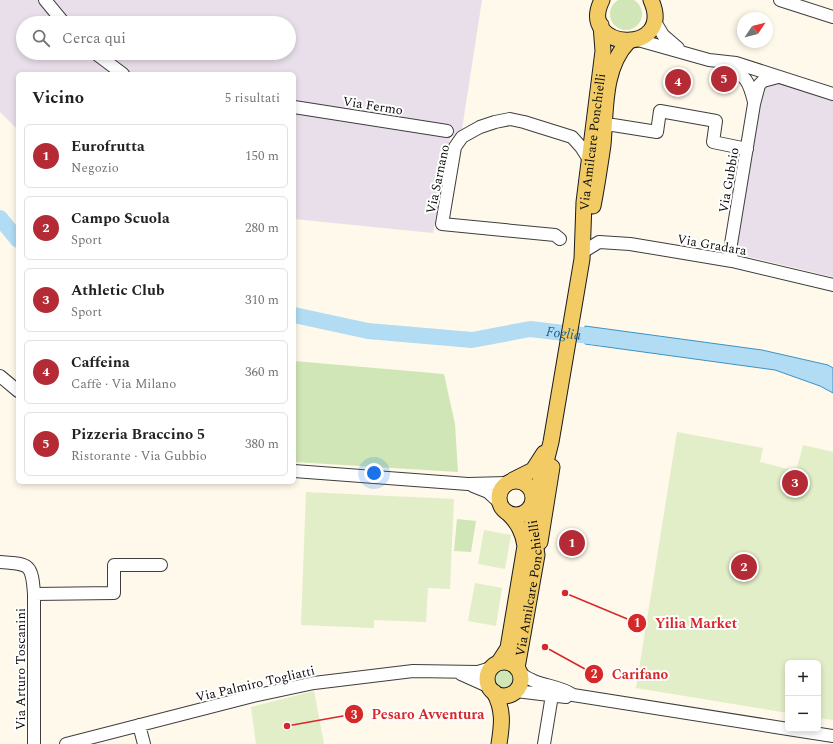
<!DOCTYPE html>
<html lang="it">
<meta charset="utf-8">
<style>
body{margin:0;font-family:Spectral,serif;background:#f6f6f6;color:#202124}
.controls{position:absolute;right:12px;bottom:12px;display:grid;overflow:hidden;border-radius:6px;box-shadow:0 2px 6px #0003}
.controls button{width:36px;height:36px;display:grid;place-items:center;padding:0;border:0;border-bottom:1px solid #e0e0e0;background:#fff;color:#202124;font:20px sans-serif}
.compass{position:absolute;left:737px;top:12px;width:36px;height:36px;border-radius:50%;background:#fff;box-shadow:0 2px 6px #0003;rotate:55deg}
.you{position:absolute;left:374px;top:473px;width:14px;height:14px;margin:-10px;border:3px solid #fff;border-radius:50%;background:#1a73e8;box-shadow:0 0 0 6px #1a73e833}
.badge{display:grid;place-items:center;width:26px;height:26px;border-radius:50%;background:#b42a35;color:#fff;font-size:13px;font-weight:700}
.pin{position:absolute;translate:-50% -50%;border:2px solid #fff;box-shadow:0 1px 4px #0006}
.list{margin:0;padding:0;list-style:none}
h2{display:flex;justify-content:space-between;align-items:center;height:52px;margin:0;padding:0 16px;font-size:17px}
h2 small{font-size:13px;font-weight:400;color:#757577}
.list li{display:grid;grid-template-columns:26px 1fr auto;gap:12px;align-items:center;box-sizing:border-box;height:64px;margin:0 8px 8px;padding:0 8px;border:1px solid #e0e0e0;border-radius:6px}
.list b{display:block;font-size:15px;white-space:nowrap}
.list p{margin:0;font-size:13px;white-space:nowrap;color:#757577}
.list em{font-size:13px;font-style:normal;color:#757577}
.icon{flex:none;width:22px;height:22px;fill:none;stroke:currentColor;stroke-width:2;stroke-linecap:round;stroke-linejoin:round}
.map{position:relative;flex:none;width:833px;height:744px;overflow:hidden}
.search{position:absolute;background:#fff;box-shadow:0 2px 6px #0003;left:16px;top:16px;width:280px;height:44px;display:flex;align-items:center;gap:10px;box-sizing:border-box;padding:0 14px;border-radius:22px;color:#757577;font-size:15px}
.panel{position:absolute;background:#fff;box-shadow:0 2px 6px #0003;left:16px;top:72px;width:280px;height:412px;border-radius:6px}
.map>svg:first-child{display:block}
</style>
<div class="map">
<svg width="833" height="744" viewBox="0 0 833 744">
<rect width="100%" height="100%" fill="#fef9ea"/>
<path fill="#e8dfea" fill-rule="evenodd" d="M 0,0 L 482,0 L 462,129 L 450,138 L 433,233 L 294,219 L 294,74 L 18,74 L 18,130 L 0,112 ZM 23,23 L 289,23 L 289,53 L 23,53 Z
M 771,81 L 833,101 L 833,277 L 733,253 L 763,90 Z"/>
<path fill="#d0e6b6" d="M610 14a16 16 0 1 1 32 0a16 16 0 1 1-32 0Z
M 294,361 L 444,374 L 455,424 L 458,472 L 294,462 Z
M 457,519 L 476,521 L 471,552 L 454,551 Z
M493 679a11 11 0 1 1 22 0a11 11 0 1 1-22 0Z"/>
<path fill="#e2eec7" d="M 677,432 L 763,448 L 760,462 L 796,471 L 803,445 L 833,452 L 833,720 L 818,718 L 818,663 L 788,663 L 788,713 L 636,688 Z
M 306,492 L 454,499 L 450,589 L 428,588 L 426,622 L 374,620 L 374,628 L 301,625 Z
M 484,530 L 511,535 L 505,569 L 478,564 Z
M 475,583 L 502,588 L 496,626 L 468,621 Z
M 314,691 L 324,744 L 256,744 L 251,707 Z"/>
<path fill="#b1dcf3" stroke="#3b93c6" d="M 585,326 L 762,350 L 828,365 L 833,368 L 833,393 L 820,386 L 775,370 L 585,344 Z"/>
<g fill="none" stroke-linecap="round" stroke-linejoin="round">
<g stroke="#b1dcf3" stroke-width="16">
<path d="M 0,218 L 18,240"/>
<path id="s1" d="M 294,315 L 368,331 L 472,340 L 530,329 L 607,338"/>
</g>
<defs>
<path id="minor" d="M 45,0 L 64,23
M 780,0 L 833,17
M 654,20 L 663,35 L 678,48
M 638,40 L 709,60 L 736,63 L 833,94
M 95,53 L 123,74
M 725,66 C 746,75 749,81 754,102
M 294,107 L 447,131
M 604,126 L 613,125 L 657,132 L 660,111 L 716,121 L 713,142 L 747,149
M 560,239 L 555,235 L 442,224 L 455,147 L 462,137 L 480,127 L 495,122 L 510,119 L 524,122 L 572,137 L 581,147 L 590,161
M 586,250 L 599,242 L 630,244 L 732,261 L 833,285
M 732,261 L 730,250 L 754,104 L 759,85 L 763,81 L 778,77
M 0,376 L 18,391
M 294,471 L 468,484 L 507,483
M 473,486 L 488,492 L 499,502
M 0,562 C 29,564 32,563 34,594
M 520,673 C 538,687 557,684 573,695 L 788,729
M 461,674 L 490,687
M 516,691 L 566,697
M 139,725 L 144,744
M 788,729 L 833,736
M 34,744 L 34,594 L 114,593 L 114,565 L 161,565
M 66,744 L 253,696 L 314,683 L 413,671 L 478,672 L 491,668
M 544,744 L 553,689"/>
<g id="major">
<path d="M 602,0 C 576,51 676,56 651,0"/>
<path d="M 593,206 C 597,186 600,165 603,145 C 606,111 603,68 628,42"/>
<path d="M 513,480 L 533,470 L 544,453"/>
<circle cx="516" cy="498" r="17"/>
<path id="s2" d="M 533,493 L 542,478 L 551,442 L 582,259 L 584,202 L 603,51 L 601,25"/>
<path d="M 540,542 L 552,467"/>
<path d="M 499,662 L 508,648 L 525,546 C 523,532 518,523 508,513"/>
<circle cx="504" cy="679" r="17"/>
<path id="s3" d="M 517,668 L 537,555 L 530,508"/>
<path d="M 494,692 C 504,710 502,725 499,744"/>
</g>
</defs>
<use href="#minor" stroke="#3e3e3e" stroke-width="14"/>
<use href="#major" stroke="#1c1c1c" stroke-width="17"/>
<use href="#minor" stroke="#fff" stroke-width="12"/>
<use href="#major" stroke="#f2cb65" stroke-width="15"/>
</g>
<g text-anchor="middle" stroke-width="4" stroke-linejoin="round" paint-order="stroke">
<g font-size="13" fill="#0b0b0b" stroke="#fff">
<text transform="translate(373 105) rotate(9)" y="5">Via Fermo</text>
<text dy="5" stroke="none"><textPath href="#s2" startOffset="358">Via Amilcare Ponchielli</textPath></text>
<text transform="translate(437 179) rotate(-78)" y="5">Via Sarnano</text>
<text transform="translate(728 180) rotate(-80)" y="5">Via Gubbio</text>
<text transform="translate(712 244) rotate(10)" y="5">Via Gradara</text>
<text dy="5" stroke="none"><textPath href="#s3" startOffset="81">Via Amilcare Ponchielli</textPath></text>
<text transform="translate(20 669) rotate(-90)" y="5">Via Arturo Toscanini</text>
<text transform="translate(255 683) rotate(-13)" y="5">Via Palmiro Togliatti</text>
</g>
<g font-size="14" font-style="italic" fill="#1b6496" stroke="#fff">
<text dy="5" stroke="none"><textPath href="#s1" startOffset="273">Foglia</textPath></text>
</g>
</g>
<path fill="none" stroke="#d62828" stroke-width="1.5" d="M565 593L637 623M545 647L594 674M287 726L354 714"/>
<g fill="#d62828" stroke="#fff" stroke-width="1.5">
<circle cx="565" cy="593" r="4"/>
<circle cx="545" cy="647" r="4"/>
<circle cx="287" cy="726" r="4"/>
<circle cx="637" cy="623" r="10"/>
<circle cx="594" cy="674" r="10"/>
<circle cx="354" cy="714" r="10"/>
</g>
<g font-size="12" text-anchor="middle" font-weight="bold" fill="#fff">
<text x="637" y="627">1</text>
<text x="594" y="678">2</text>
<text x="354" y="719">3</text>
</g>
<g font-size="14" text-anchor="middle" font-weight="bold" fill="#d62828" stroke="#fff" stroke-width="4" stroke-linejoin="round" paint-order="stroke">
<text x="696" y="628">Yilia Market</text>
<text x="640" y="679">Carifano</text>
<text x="428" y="719">Pesaro Avventura</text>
</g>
</svg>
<div class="controls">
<button>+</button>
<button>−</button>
</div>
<svg class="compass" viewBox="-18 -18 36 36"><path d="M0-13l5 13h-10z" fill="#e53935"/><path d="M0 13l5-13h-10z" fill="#757577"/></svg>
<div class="you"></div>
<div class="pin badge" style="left:572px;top:543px">1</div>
<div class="pin badge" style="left:744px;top:567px">2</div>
<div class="pin badge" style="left:795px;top:483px">3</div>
<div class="pin badge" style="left:678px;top:82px">4</div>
<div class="pin badge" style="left:724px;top:79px">5</div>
<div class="search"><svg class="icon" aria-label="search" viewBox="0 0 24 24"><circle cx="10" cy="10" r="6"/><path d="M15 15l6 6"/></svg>Cerca qui</div>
<section class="panel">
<h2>Vicino<small>5 risultati</small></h2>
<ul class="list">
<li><span class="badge">1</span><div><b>Eurofrutta</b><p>Negozio</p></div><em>150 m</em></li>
<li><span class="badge">2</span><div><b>Campo Scuola</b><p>Sport</p></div><em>280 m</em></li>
<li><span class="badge">3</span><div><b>Athletic Club</b><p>Sport</p></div><em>310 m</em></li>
<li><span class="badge">4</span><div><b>Caffeina</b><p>Caffè · Via Milano</p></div><em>360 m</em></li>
<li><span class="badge">5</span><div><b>Pizzeria Braccino 5</b><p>Ristorante · Via Gubbio</p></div><em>380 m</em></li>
</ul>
</section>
</div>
